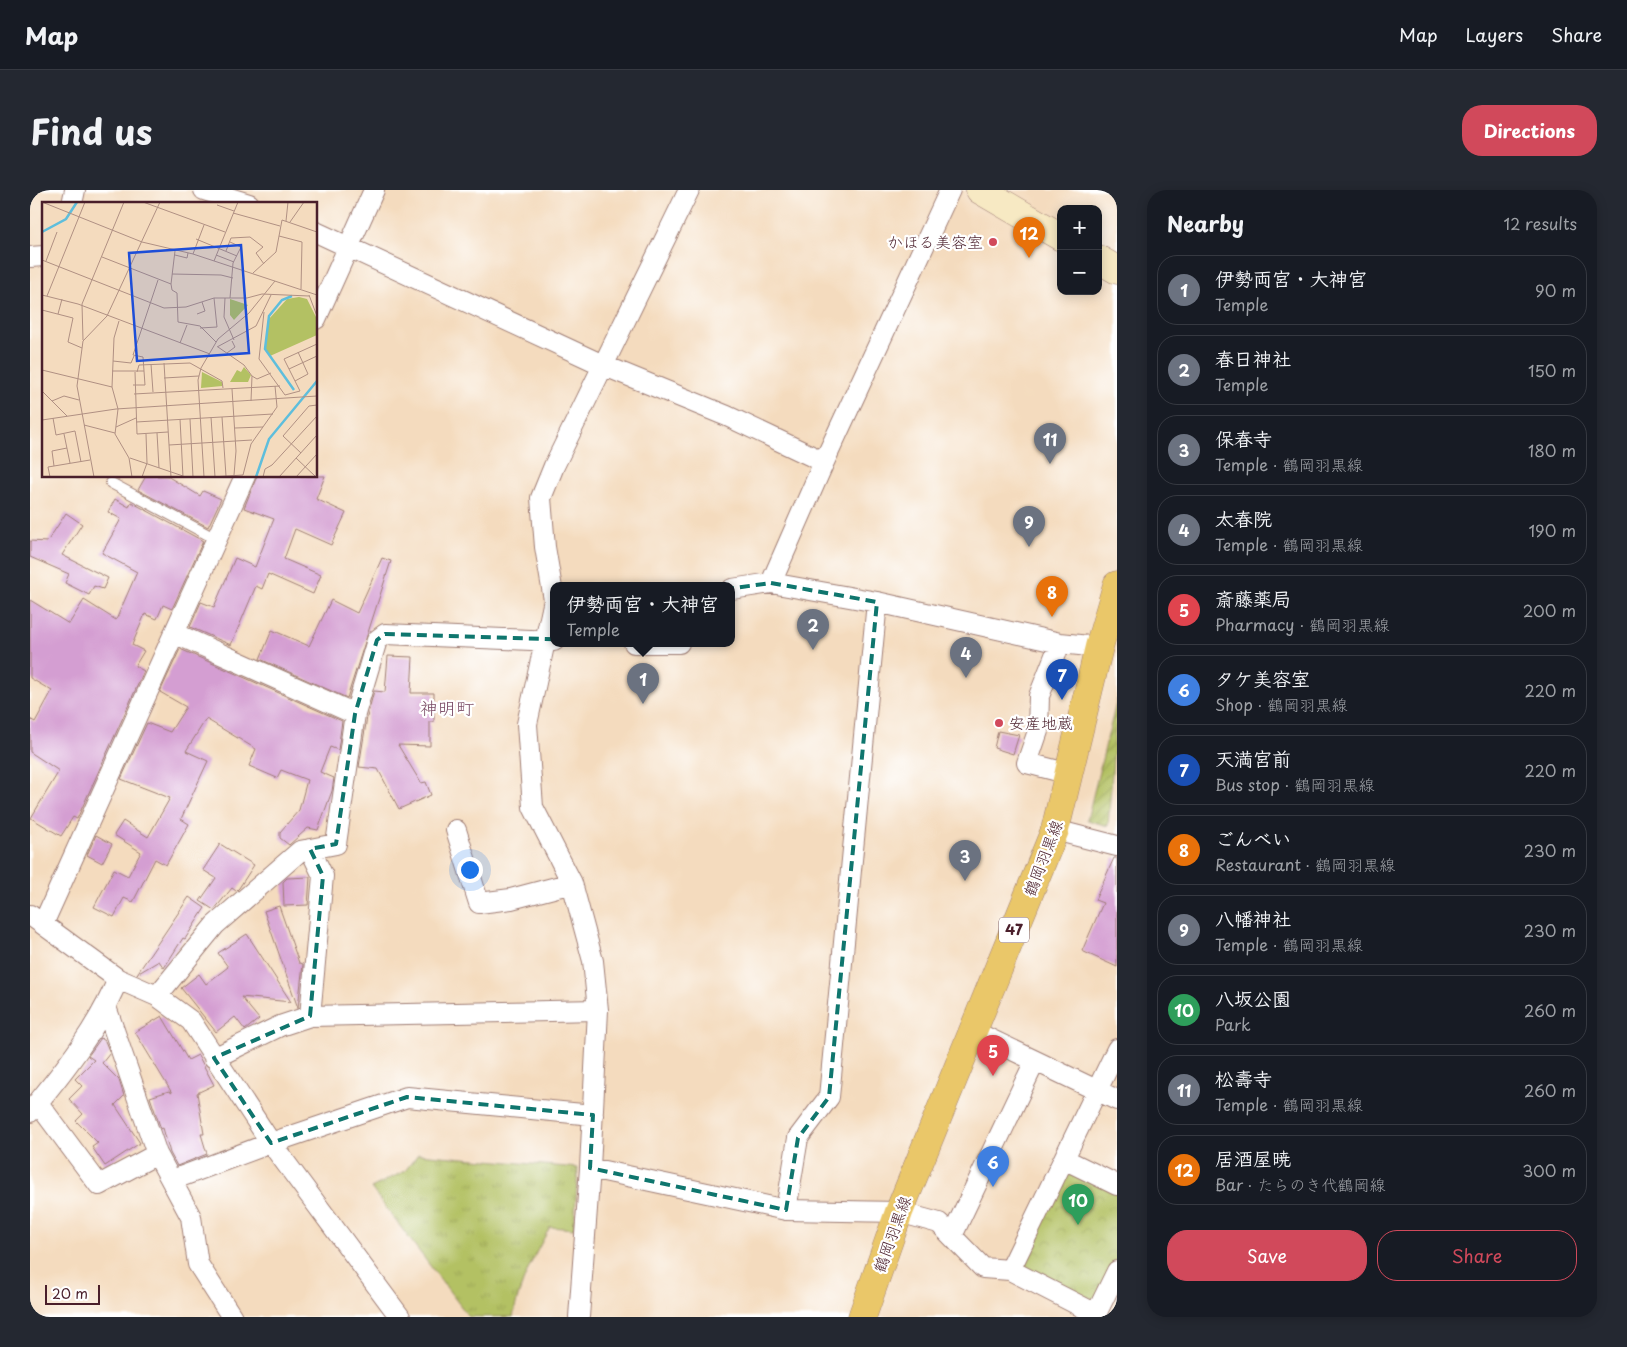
<!DOCTYPE html>
<meta charset="utf-8">
<style>
body{margin:0;font-family:"Playpen Sans","Klee One",sans-serif;background:#242831;color:#f1f3f6}
.controls{position:absolute;right:15px;top:15px;display:grid;overflow:hidden;border-radius:10px;box-shadow:0 2px 12px #0003}
.controls button{width:45px;height:45px;display:grid;place-items:center;padding:0;border:0;border-bottom:1px solid #363941;background:#171b24;color:#f1f3f6;font:25px sans-serif}
.scale{position:absolute;left:15px;bottom:12px;width:55px;box-sizing:border-box;padding-left:5px;border:2px solid #4a1f2b;border-top:0;font-size:14px;line-height:18px;white-space:nowrap;color:#4a1f2b;-webkit-text-stroke:4px #fff;paint-order:stroke}
.you{position:absolute;left:439px;top:679px;width:18px;height:18px;margin:-12px;border:4px solid #fff;border-radius:50%;background:#1a73e8;box-shadow:0 0 0 8px #1a73e833}
.badge{display:grid;place-items:center;width:32px;height:32px;border-radius:50%;background:#d1495b;color:#fff;font-size:16px;font-weight:700}
.pin{position:absolute;translate:-50% -41px;filter:drop-shadow(0 1px 2px #0008)}
.pin::after{content:'';position:absolute;top:26px;width:18px;height:15px;background:inherit;clip-path:polygon(0 0,100% 0,50% 100%)}
.popup{position:absolute;left:520px;top:392px;width:185px;height:65px;box-sizing:border-box;display:grid;place-content:center;border-radius:10px;background:#171b24;filter:drop-shadow(0 1px 4px #0005);font-size:16px;white-space:nowrap;color:#9ea1a6}
.popup b{font-size:19px;color:#f1f3f6}
.popup::after{content:'';position:absolute;left:50%;top:100%;margin-left:-10px;border:10px solid transparent;border-top-color:#171b24}
.list{margin:0;padding:0;list-style:none}
h2{display:flex;justify-content:space-between;align-items:center;height:65px;margin:0;padding:0 20px;font-size:21px}
h2 small{font-size:16px;font-weight:400;color:#9ea1a6}
.list li{display:grid;grid-template-columns:32px 1fr auto;gap:15px;align-items:center;box-sizing:border-box;height:70px;margin:0 10px 10px;padding:0 10px;border:1px solid #363941;border-radius:20px}
.list b{display:block;font-size:19px;white-space:nowrap}
.list p{margin:0;font-size:16px;white-space:nowrap;color:#9ea1a6}
.list em{font-size:16px;font-style:normal;color:#9ea1a6}
.actions{display:flex;gap:10px;padding:15px 20px}
.actions a{flex:1;padding:11px 0;border:1px solid #d1495b;border-radius:20px;text-align:center;font-size:18px;color:#d1495b}
.actions .main{background:#d1495b;color:#fff}
.map{position:relative;flex:none;width:1087px;height:1127px;overflow:hidden;border-radius:20px}
header{display:flex;align-items:center;gap:30px;box-sizing:border-box;height:70px;padding:0 25px;background:#171b24;border-bottom:1px solid #363941}
header strong{font-size:24px}
nav{display:flex;gap:28px;margin-inline-start:auto;font-size:18px}
.intro{display:flex;align-items:center;justify-content:space-between;box-sizing:border-box;height:120px;padding:0 30px}
h1{margin:0;font-size:35px}
.button{padding:12px 22px;border-radius:20px;background:#d1495b;color:#fff;font-size:18px;font-weight:700}
main{display:flex;gap:30px;padding:0 30px}
aside{flex:1;background:#171b24;border-radius:20px;box-shadow:0 2px 12px #0003}
.map>svg:first-child{display:block}
</style>
<header>
<strong>Map</strong>
<nav><a>Map</a><a>Layers</a><a>Share</a></nav>
</header>
<div class="intro"><h1>Find us</h1><a class="button">Directions</a></div>
<main>
<div class="map">
<svg width="1087" height="1127" viewBox="0 0 1087 1127">
<defs>
<pattern id="grass-tufts" width="24" height="20" patternUnits="userSpaceOnUse" patternTransform="scale(1.25)"><rect width="24" height="20" fill="#b3c163"/><path d="M3 7l-1-3M5 7V3M7 7l1-3M15 17l-1-3M17 17v-4M19 17l1-3" fill="none" stroke="#9ba556"/></pattern>
<pattern id="park-crowns" width="20" height="18" patternUnits="userSpaceOnUse" patternTransform="scale(1.25)"><rect width="20" height="18" fill="#b3c163"/><path d="M2 6a3 3 0 1 1 6 0M12 15a3 3 0 1 1 6 0" fill="none" stroke="#9ba556"/></pattern>
<pattern id="garden-furrows" width="10" height="10" patternUnits="userSpaceOnUse" patternTransform="scale(1.25)"><rect width="10" height="10" fill="#b3c163"/><path d="M-1 1l2-2M0 10L10 0M9 11l2-2" fill="none" stroke="#9ba556"/></pattern>
</defs>
<rect width="100%" height="100%" fill="#fff"/>
<filter id="ink" filterUnits="userSpaceOnUse"><feTurbulence type="fractalNoise" baseFrequency=".02" numOctaves="2"/><feDisplacementMap in="SourceGraphic" scale="10" xChannelSelector="R" yChannelSelector="G"/><feConvolveMatrix kernelMatrix="1 2 1 2 8 2 1 2 1" color-interpolation-filters="sRGB"/></filter>
<filter id="wash" filterUnits="userSpaceOnUse"><feTurbulence type="fractalNoise" baseFrequency=".0096" numOctaves="4" result="noise"/><feDisplacementMap in="SourceGraphic" scale="20" xChannelSelector="R" yChannelSelector="G"/><feGaussianBlur stdDeviation="1.12" result="paint"/><feColorMatrix in="noise" values="0 0 0 0 0 0 0 0 0 0 0 0 0 0 0 0 0 1.4 0 .05"/><feComposite in="paint" operator="in"/></filter>
<g filter="url(#wash)">
<rect width="100%" height="100%" fill="#f4dbbe"/>
<path fill="url(#grass-tufts)" stroke="#7e7047" d="M 388,964 L 548,978 L 544,1039 L 520,1037 C 503,1068 490,1092 483,1127 L 439,1127 L 341,998 L 375,981 Z"/>
<path fill="url(#park-crowns)" stroke="#7e7047" d="M 1037,975 L 1087,1000 L 1087,1070 L 1064,1117 L 988,1077 Z"/>
<path fill="url(#garden-furrows)" stroke="#7e7047" d="M 1087,509 L 1087,518 L 1078,636 L 1057,630 Z"/>
<g id="blocks">
<path fill="#d49ed2" d="M 116,286 L 137,286 L 170,306 L 173,301 L 191,309 L 178,337 L 108,300 Z
M 227,286 L 295,286 L 286,309 L 316,323 L 301,355 L 265,339 L 254,369 L 291,385 L 283,404 L 238,384 L 232,399 L 226,396 L 201,455 L 160,437 L 171,412 L 184,417 L 205,368 L 225,377 L 244,329 L 214,318 Z
M 85,309 L 99,317 L 101,312 L 173,351 L 142,419 L 133,415 L 127,429 L 115,424 L 102,455 L 114,461 L 105,476 L 114,481 L 47,629 L 43,627 L 31,646 L 1,628 L 29,581 L 0,562 L 0,529 L 5,532 L 22,501 L 0,488 L 0,410 L 39,434 L 54,410 L 86,430 L 107,382 L 72,363 L 91,329 L 78,322 Z
M 36,323 L 52,334 L 32,365 L 78,388 L 73,399 L 64,396 L 59,405 L 35,393 L 39,384 L 0,367 L 0,351 L 17,352 Z
M 352,368 L 361,371 L 317,508 L 230,469 L 242,440 L 279,456 L 301,410 L 327,423 Z
M 150,459 L 312,531 L 308,560 L 300,557 L 290,582 L 304,588 L 302,601 L 288,640 L 278,638 L 259,655 L 250,648 L 250,642 L 269,620 L 277,590 L 251,580 L 247,588 L 219,576 L 226,559 L 176,529 L 156,561 L 178,571 L 151,629 L 159,634 L 136,675 L 125,669 L 103,712 L 94,708 L 84,727 L 64,717 L 84,679 L 98,686 L 111,662 L 84,645 L 93,631 L 118,647 L 140,608 L 91,589 L 117,533 L 140,542 L 156,517 L 130,502 Z
M 358,466 L 383,467 L 381,503 L 404,503 L 404,532 L 400,532 L 400,556 L 368,555 L 391,593 L 396,592 L 401,605 L 369,619 L 348,579 L 329,577 L 337,527 L 344,501 L 355,502 Z
M 968,541 L 989,545 L 983,564 L 964,558 Z
M 66,645 L 82,654 L 72,673 L 57,665 Z
M 190,654 L 224,675 L 209,698 L 206,701 L 202,698 L 184,720 L 170,711 L 186,688 L 173,680 Z
M 1084,668 L 1087,668 L 1087,777 L 1052,761 L 1073,713 L 1065,710 Z
M 280,687 L 278,715 L 254,716 L 253,692 L 257,688 Z
M 159,707 L 175,718 L 155,749 L 153,748 L 134,778 L 129,771 L 107,784 Z
M 249,716 L 269,773 L 273,774 L 268,818 L 234,721 Z
M 217,744 L 261,812 L 211,807 L 229,829 L 215,840 L 205,827 L 186,842 L 151,798 L 169,784 L 176,794 L 198,777 L 188,763 Z
M 132,826 L 158,870 L 168,865 L 184,895 L 167,903 L 174,944 L 171,944 L 177,964 L 147,976 L 140,963 L 133,938 L 131,939 L 120,907 L 139,901 L 142,903 L 105,842 Z
M 71,848 L 75,851 L 80,863 L 72,873 L 89,890 L 94,906 L 85,915 L 110,953 L 75,976 L 62,957 L 68,953 L 46,931 L 53,924 L 39,909 L 52,896 L 45,889 L 64,870 L 58,866 Z"/>
</g>
</g>
<g filter="url(#ink)">
<use href="#blocks" fill-opacity="0" stroke="#9f7d74" stroke-width="1"/>
<g fill="none" stroke-linecap="round" stroke-linejoin="round">
<defs>
<path id="lane" d="M 81,293 L 186,349"/>
<path id="street" d="M 174,0 L 219,14
M 42,14 L 45,0
M 286,42 L 575,176 L 697,226 L 794,272
M 0,67 L 14,66
M 286,129 L 344,0
M 741,393 L 794,272 L 920,0
M 702,399 L 741,393 L 847,412 L 1030,453 L 1069,457
M 144,443 L 325,524
M 604,453 L 649,453
M 1030,453 L 1009,506 L 1008,541 L 997,573 L 1040,584
M 426,640 L 449,713 L 481,709 L 542,693
M 1025,640 L 1087,656
M 280,659 L 293,686 L 280,826 L 568,820
M 0,725 L 88,789 L 127,806 L 161,831 L 241,953 L 370,1127
M 13,734 L 215,286
M 127,806 L 185,735 L 270,661 L 306,654 L 325,524 L 347,450 L 355,444 L 524,451
M 76,817 L 127,964 L 161,1027 L 168,1074 L 202,1127
M 943,841 L 1087,910
M 184,868 L 250,836 L 280,826
M 8,913 L 69,995 L 127,964
M 0,922 C 34,881 68,838 88,789
M 1034,969 L 1087,995
M 560,978 L 756,1020 L 869,1022 L 909,1033 L 953,1078 L 980,1080 L 1066,1124 L 1087,1081
M 142,990 L 241,953 L 377,907 L 563,925
M 756,1020 L 768,948 L 799,907 L 847,412
M 922,1046 L 1005,871
M 980,1080 L 1087,859
M 549,1127 L 560,978 L 568,820 L 563,771 L 542,693 L 503,617 L 497,534 L 524,410 L 515,357 L 511,308 L 524,276 L 659,0"/>
<path id="secondary" d="M 950,0 L 1031,47
M 1068,69 L 1087,80"/>
<path id="primary" d="M 832,1127 L 869,1022 L 1025,640 L 1069,457 L 1087,395"/>
</defs>
<use href="#lane" stroke="#9f7d74" stroke-width="12"/>
<use href="#street" stroke="#9f7d74" stroke-width="22"/>
<use href="#secondary" stroke="#9f7d74" stroke-width="29"/>
<use href="#primary" stroke="#9f7d74" stroke-width="29"/>
<use href="#lane" stroke="#fff" stroke-width="10"/>
<use href="#street" stroke="#fff" stroke-width="20"/>
<use href="#secondary" stroke="#f7e9c3" stroke-width="28"/>
<use href="#primary" stroke="#eac769" stroke-width="28"/>
</g>
</g>
<path fill="none" stroke="#0f766e" stroke-width="4" stroke-dasharray="10 6" stroke-linejoin="round" d="M 741,393 L 847,412 L 799,907 L 768,948 L 756,1020 L 560,978 L 563,925 L 377,907 L 241,953 L 184,868 L 280,826 L 293,686 L 280,659 L 306,654 L 325,524 L 347,450 L 355,444 L 649,453 L 682,401 Z"/>
<g fill="#d1495b" stroke="#fff" stroke-width="2">
<circle cx="963" cy="52" r="5"/>
<circle cx="969" cy="533" r="5"/>
</g>
<g text-anchor="middle" stroke-width="4.5" stroke-linejoin="round" paint-order="stroke">
<rect fill="#fff" stroke="#80626b" stroke-width="1" x="969" y="727.5" width="30" height="25" rx="4"/>
<g font-size="15" font-weight="bold" fill="#4a1f2b">
<text x="984" y="745">47</text>
</g>
<g font-size="16" fill="#4a1f2b" stroke="#fff" text-anchor="end">
<text x="953" y="58">かほる美容室</text>
<text x="979" y="539" text-anchor="start">安産地蔵</text>
</g>
<g font-size="16" fill="#4a1f2b" stroke="#fff">
<text transform="translate(1013 668) rotate(-69)" y="6">鶴岡羽黒線</text>
<text transform="translate(862 1044) rotate(-70)" y="6">鶴岡羽黒線</text>
</g>
<g font-size="18" fill="#7a4b65" stroke="#fff">
<text x="417" y="525">神明町</text>
</g>
</g>
<g transform="translate(12 12)">
<rect width="275" height="275" fill="#f4dbbe"/>
<path d="M 188,97 L 206,103 L 192,118 L 188,113 ZM 202,165 L 209,173 L 206,180 L 188,180 L 195,168 L 199,170 Z" fill="#b3c163"/>
<path d="M 257,95 L 265,97 L 275,117 L 275,133 L 228,154 L 223,146 L 227,117 L 245,97 ZM 160,170 L 180,180 L 180,184 L 159,186 Z" fill="#b3c163"/>
<path fill="none" stroke="#5ebedc" stroke-width="2.5" d="M 0,30 L 24,17 L 35,0M 250,94 L 240,98 L 227,114 L 223,147 L 252,188M 214,275 L 227,237 L 275,179"/>
<path fill="none" stroke="#b09083" stroke-width="1" d="M 0,0 L 100,40 L 151,52 L 275,93M 101,0 L 183,30M 175,3 L 192,9M 191,11 L 238,24M 244,19 L 246,0M 248,20 L 262,0M 237,34 L 260,40 L 259,87M 154,37 L 195,54M 188,40 L 199,45 L 191,61 L 188,96M 133,49 L 129,82 L 130,88 L 135,91 L 136,120 L 158,124 L 174,140M 184,49 L 189,36 L 208,35 L 221,45 L 214,51 L 222,62M 151,52 L 162,23M 133,53 L 145,56 L 146,51M 174,53 L 192,60M 60,55 L 129,82M 0,58 L 122,106 L 144,105 L 172,96 L 205,96 L 220,92 L 267,94M 4,59 L 15,30M 172,59 L 196,0M 211,71 L 234,50 L 240,18 L 275,30M 130,72 L 179,73 L 191,76M 0,93 L 36,102 L 168,152M 267,93 L 275,114M 5,94 L 43,0M 183,96 L 182,115 L 192,138M 0,108 L 31,116 L 26,140 L 40,146M 222,110 L 217,157 L 243,193 L 258,189 L 242,157 L 275,142M 16,112 L 20,97M 155,112 L 163,109 L 160,100M 77,119 L 72,136 L 70,185 L 76,207 L 73,232 L 87,256 L 90,275M 158,126 L 175,125 L 172,96M 41,138 L 40,102 L 82,0M 138,141 L 145,123M 175,145 L 214,124 L 229,93M 176,145 L 202,163 L 210,174 L 209,199M 185,151 L 193,145 L 190,139M 71,159 L 89,161 L 92,154M 122,161 L 129,275M 109,162 L 111,190M 247,167 L 275,154M 0,168 L 70,185M 70,169 L 102,169M 93,170 L 95,232 L 126,230M 95,170 L 97,163 L 148,161 L 180,179 L 181,186M 210,174 L 215,177 L 229,171M 122,176 L 157,174M 253,179 L 266,172 L 256,150M 91,183 L 103,183 L 101,155 L 91,153 L 116,78M 190,187 L 194,249 L 192,273M 0,189 L 25,214M 92,192 L 238,184M 10,199 L 22,194 L 37,198M 169,215 L 173,275M 180,215 L 184,274M 11,216 L 14,233 L 33,229 L 39,260M 138,217 L 141,275M 148,217 L 151,275M 0,218 L 74,207 L 275,194M 94,220 L 231,212M 42,223 L 73,231M 74,225 L 94,216M 193,226 L 221,225M 115,231 L 117,266M 22,232 L 28,261M 127,243 L 210,238M 259,251 L 241,234 L 267,204 L 275,203M 88,256 L 141,274M 254,256 L 274,275M 12,264 L 10,249 L 25,246M 8,275 L 6,265 L 48,258M 52,275 L 35,184 L 41,139 L 65,114 L 118,0M 100,275 L 105,261 L 104,232M 162,275 L 156,178 L 159,166 L 176,137 L 207,111 L 233,79M 169,275 L 201,273 L 209,242 L 235,205 L 233,184M 221,275 L 223,267 L 230,263 L 275,214M 237,275 L 275,233M 254,275 L 275,252"/>
<path fill="#1d4ed8" fill-opacity="0.15" stroke="#1d4ed8" stroke-width="2.5" d="M 199,43 L 207,151 L 95,159 L 87,51 Z"/>
<rect width="275" height="275" fill="none" stroke="#4a1f2b" stroke-width="2.5"/>
</g>
</svg>
<div class="controls">
<button>+</button>
<button>−</button>
</div>
<div class="scale">20 m</div>
<div class="you"></div>
<div class="pin badge" style="left:613px;top:514px;background:#6b7280">1</div>
<div class="popup"><b>伊勢両宮・大神宮</b>Temple</div>
<div class="pin badge" style="left:783px;top:460px;background:#6b7280">2</div>
<div class="pin badge" style="left:935px;top:691px;background:#6b7280">3</div>
<div class="pin badge" style="left:936px;top:488px;background:#6b7280">4</div>
<div class="pin badge" style="left:963px;top:886px;background:#e0444e">5</div>
<div class="pin badge" style="left:963px;top:997px;background:#3f7fe0">6</div>
<div class="pin badge" style="left:1032px;top:510px;background:#1a4fb4">7</div>
<div class="pin badge" style="left:1022px;top:427px;background:#e8710a">8</div>
<div class="pin badge" style="left:999px;top:357px;background:#6b7280">9</div>
<div class="pin badge" style="left:1048px;top:1035px;background:#2e9e5b">10</div>
<div class="pin badge" style="left:1020px;top:274px;background:#6b7280">11</div>
<div class="pin badge" style="left:999px;top:68px;background:#e8710a">12</div>
</div>
<aside>
<h2>Nearby<small>12 results</small></h2>
<ul class="list">
<li><span class="badge" style="background:#6b7280">1</span><div><b>伊勢両宮・大神宮</b><p>Temple</p></div><em>90 m</em></li>
<li><span class="badge" style="background:#6b7280">2</span><div><b>春日神社</b><p>Temple</p></div><em>150 m</em></li>
<li><span class="badge" style="background:#6b7280">3</span><div><b>保春寺</b><p>Temple · 鶴岡羽黒線</p></div><em>180 m</em></li>
<li><span class="badge" style="background:#6b7280">4</span><div><b>太春院</b><p>Temple · 鶴岡羽黒線</p></div><em>190 m</em></li>
<li><span class="badge" style="background:#e0444e">5</span><div><b>斎藤薬局</b><p>Pharmacy · 鶴岡羽黒線</p></div><em>200 m</em></li>
<li><span class="badge" style="background:#3f7fe0">6</span><div><b>タケ美容室</b><p>Shop · 鶴岡羽黒線</p></div><em>220 m</em></li>
<li><span class="badge" style="background:#1a4fb4">7</span><div><b>天満宮前</b><p>Bus stop · 鶴岡羽黒線</p></div><em>220 m</em></li>
<li><span class="badge" style="background:#e8710a">8</span><div><b>ごんべい</b><p>Restaurant · 鶴岡羽黒線</p></div><em>230 m</em></li>
<li><span class="badge" style="background:#6b7280">9</span><div><b>八幡神社</b><p>Temple · 鶴岡羽黒線</p></div><em>230 m</em></li>
<li><span class="badge" style="background:#2e9e5b">10</span><div><b>八坂公園</b><p>Park</p></div><em>260 m</em></li>
<li><span class="badge" style="background:#6b7280">11</span><div><b>松壽寺</b><p>Temple · 鶴岡羽黒線</p></div><em>260 m</em></li>
<li><span class="badge" style="background:#e8710a">12</span><div><b>居酒屋暁</b><p>Bar · たらのき代鶴岡線</p></div><em>300 m</em></li>
</ul>
<div class="actions"><a class="main">Save</a><a>Share</a></div>
</aside>
</main>
